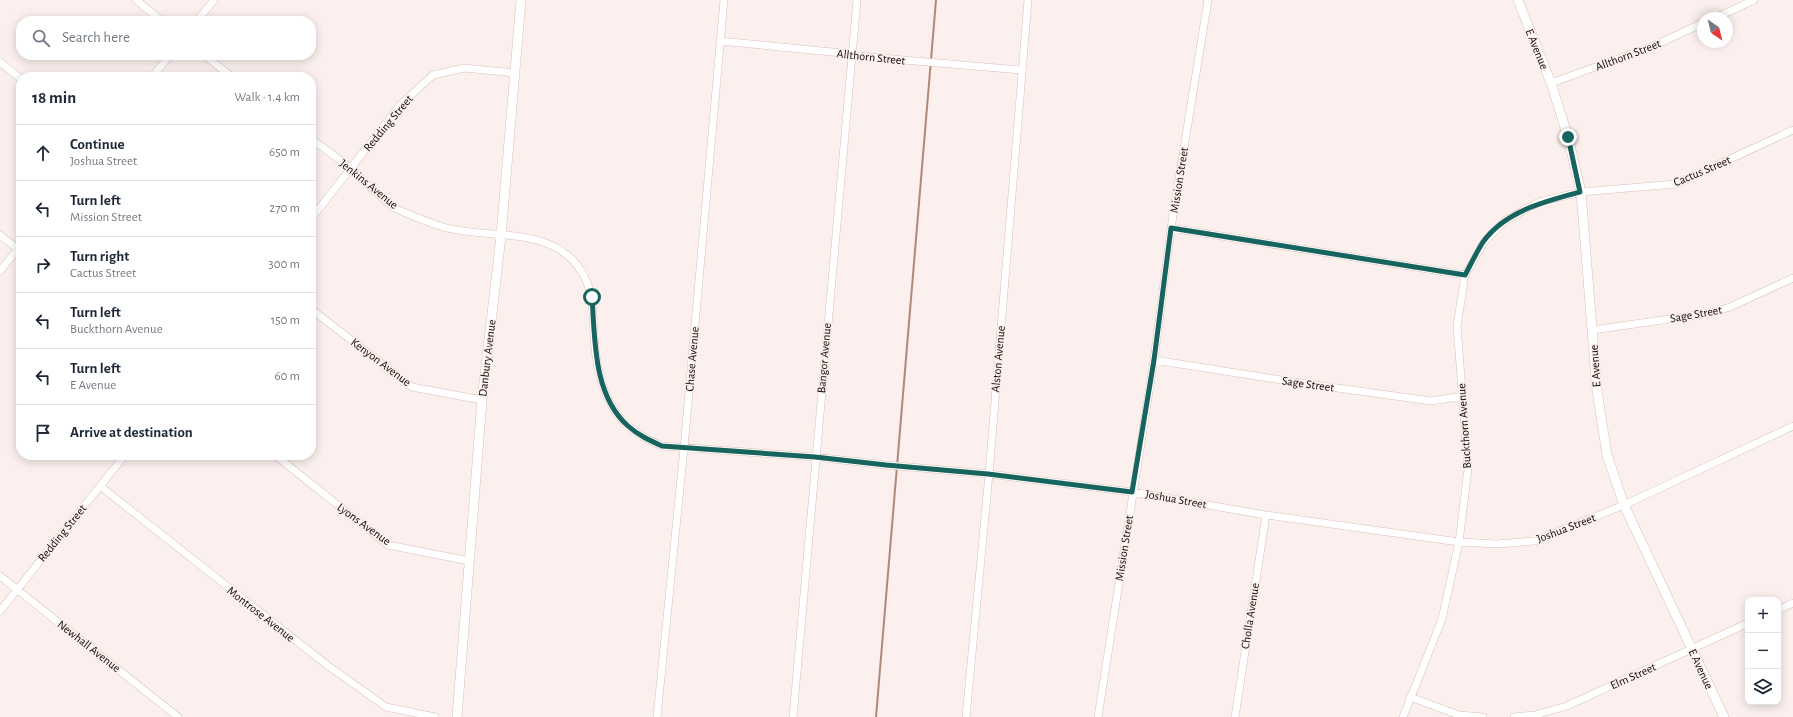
<!DOCTYPE html>
<meta charset="utf-8">
<style>
body{margin:0;font-family:"Alegreya Sans",sans-serif;background:#f6f6f7;color:#1f2937}
.controls{position:absolute;right:12px;bottom:12px;display:grid;overflow:hidden;border-radius:8px;box-shadow:0 2px 10px #0003}
.controls button{width:36px;height:36px;display:grid;place-items:center;padding:0;border:0;border-bottom:1px solid #e0e1e3;background:#fff;color:#1f2937;font:20px sans-serif}
.compass{position:absolute;left:1697px;top:12px;width:36px;height:36px;border-radius:50%;background:#fff;box-shadow:0 2px 10px #0003;rotate:145deg}
.stop{position:absolute;width:12px;height:12px;margin:-9px;border:3px solid #17645e;border-radius:50%;background:#fff}
.stop.end{background:#17645e;border-color:#fff;box-shadow:0 1px 4px #0008}
.list{margin:0;padding:0;list-style:none}
h2{display:flex;justify-content:space-between;align-items:center;height:52px;margin:0;padding:0 16px;font-size:17px}
h2 small{font-size:13px;font-weight:400;color:#747a83}
.list li{display:grid;grid-template-columns:26px 1fr auto;gap:12px;align-items:center;box-sizing:border-box;height:56px;padding:0 16px;border-top:1px solid #e0e1e3}
.list b{display:block;font-size:15px;white-space:nowrap}
.list p{margin:0;font-size:13px;white-space:nowrap;color:#747a83}
.list em{font-size:13px;font-style:normal;color:#747a83}
.icon{flex:none;width:22px;height:22px;fill:none;stroke:currentColor;stroke-width:2;stroke-linecap:round;stroke-linejoin:round}
.map{position:relative;flex:none;width:1793px;height:717px;overflow:hidden}
.search{position:absolute;background:#fff;box-shadow:0 2px 10px #0003;left:16px;top:16px;width:300px;height:44px;display:flex;align-items:center;gap:10px;box-sizing:border-box;padding:0 14px;border-radius:16px;color:#747a83;font-size:15px}
.panel{position:absolute;background:#fff;box-shadow:0 2px 10px #0003;left:16px;top:72px;width:300px;height:388px;border-radius:16px}
.map>svg:first-child{display:block}
</style>
<div class="map">
<svg width="1793" height="717" viewBox="0 0 1793 717">
<rect width="100%" height="100%" fill="#fbf0ed"/>
<g fill="none" stroke-linecap="round" stroke-linejoin="round">
<path stroke="#b0887b" stroke-width="2" d="M 876,717 L 936,0"/>
<defs>
<path id="minor" d="M 136,0 L 162,21
M 1715,18 L 1754,0
M 197,21 L 214,0
M 720,41 L 852,54 L 857,56 L 1022,70
M 204,55 L 232,77
M 0,62 L 21,79
M 152,77 L 170,55
M 1551,83 L 1651,47 L 1703,23
M 311,139 C 325,149 339,158 352,170 C 366,182 380,198 395,208 C 404,213 433,224 443,227 C 487,240 545,225 577,265 C 594,286 593,312 594,337 C 596,367 604,405 628,426 C 638,435 649,440 662,446 L 815,457 L 886,465 L 989,474 L 1132,492 L 1266,515 L 1459,542 L 1496,544 L 1535,541 L 1624,505 L 1793,426
M 311,219 L 401,104 L 433,75 L 464,68 L 514,73
M 1171,228 L 1465,275
M 0,235 L 18,249
M 0,271 L 21,245
M 311,309 L 412,387 L 482,400
M 1593,330 L 1711,313 L 1730,307 L 1793,278
M 1154,360 L 1294,382 L 1431,401 L 1463,396
M 275,455 L 388,545 L 469,561
M 100,486 L 327,665 L 386,707 L 435,717
M 0,576 L 178,717
M 1778,610 L 1793,603
M 0,611 L 125,455
M 1410,697 L 1459,715 L 1483,717
M 657,717 L 684,448 L 724,0
M 793,717 L 857,0
M 966,717 L 989,474 L 1028,0
M 1098,717 L 1154,360 L 1171,228 L 1208,0
M 1235,717 L 1266,515
M 1403,717 L 1442,619 L 1459,542 L 1468,469 L 1457,326 L 1465,275 L 1484,242 L 1506,220 L 1539,202 L 1581,192 L 1676,184 L 1793,130
M 1514,717 L 1535,715 L 1567,706 L 1748,623"/>
<path id="tertiary" d="M 1518,0 L 1551,83 L 1568,137 L 1581,192 L 1597,391 L 1607,455 L 1624,505 L 1724,717
M 457,717 L 482,400 L 501,236 L 521,0"/>
</defs>
<use href="#minor" stroke="#dac0b8" stroke-width="8"/>
<use href="#tertiary" stroke="#dac0b8" stroke-width="10"/>
<use href="#minor" stroke="#fff" stroke-width="7"/>
<use href="#tertiary" stroke="#fff" stroke-width="9"/>
</g>
<g fill="none" stroke-linecap="round" stroke-linejoin="round">
<path stroke="#17645e" stroke-width="5" d="M 592,297 C 595,339 593,395 628,426 C 638,435 649,440 662,446 L 815,457 L 886,465 L 988,474 L 1132,492 L 1154,360 L 1171,228 L 1465,275 C 1471,264 1476,253 1483,242 C 1505,211 1546,201 1580,192 L 1568,137"/>
</g>
<g text-anchor="middle" stroke-width="3" stroke-linejoin="round" paint-order="stroke">
<g font-size="12" fill="#110907" stroke="#fbf0ed">
<text transform="translate(1537 49) rotate(68)" y="4">E Avenue</text>
<text transform="translate(1628 55) rotate(-21)" y="4">Allthorn Street</text>
<text transform="translate(871 57) rotate(6)" y="4">Allthorn Street</text>
<text transform="translate(388 123) rotate(-50)" y="4">Redding Street</text>
<text transform="translate(1702 171) rotate(-23)" y="4">Cactus Street</text>
<text transform="translate(1179 180) rotate(-81)" y="4">Mission Street</text>
<text transform="translate(369 184) rotate(39)" y="4">Jenkins Avenue</text>
<text transform="translate(1696 314) rotate(-10)" y="4">Sage Street</text>
<text transform="translate(487 358) rotate(-83)" y="4">Danbury Avenue</text>
<text transform="translate(824 358) rotate(-85)" y="4">Bangor Avenue</text>
<text transform="translate(692 359) rotate(-85)" y="4">Chase Avenue</text>
<text transform="translate(998 359) rotate(-85)" y="4">Alston Avenue</text>
<text transform="translate(381 362) rotate(37)" y="4">Kenyon Avenue</text>
<text transform="translate(1595 366) rotate(-94)" y="4">E Avenue</text>
<text transform="translate(1308 384) rotate(8)" y="4">Sage Street</text>
<text transform="translate(1464 426) rotate(-94)" y="4">Buckthorn Avenue</text>
<text transform="translate(1176 499) rotate(10)" y="4">Joshua Street</text>
<text transform="translate(364 524) rotate(36)" y="4">Lyons Avenue</text>
<text transform="translate(1566 528) rotate(-21)" y="4">Joshua Street</text>
<text transform="translate(62 533) rotate(-51)" y="4">Redding Street</text>
<text transform="translate(1124 548) rotate(-81)" y="4">Mission Street</text>
<text transform="translate(261 614) rotate(38)" y="4">Montrose Avenue</text>
<text transform="translate(1250 616) rotate(-81)" y="4">Cholla Avenue</text>
<text transform="translate(89 646) rotate(38)" y="4">Newhall Avenue</text>
<text transform="translate(1701 669) rotate(65)" y="4">E Avenue</text>
<text transform="translate(1633 676) rotate(-24)" y="4">Elm Street</text>
</g>
</g>
</svg>
<div class="controls">
<button>+</button>
<button>−</button>
<button><svg class="icon" aria-label="layers" viewBox="0 0 24 24"><path d="M12 4l9 5-9 5-9-5zM3 14l9 5 9-5"/></svg></button>
</div>
<svg class="compass" viewBox="-18 -18 36 36"><path d="M0-13l5 13h-10z" fill="#e53935"/><path d="M0 13l5-13h-10z" fill="#747a83"/></svg>
<div class="stop" style="left:592px;top:297px"></div>
<div class="stop end" style="left:1568px;top:137px"></div>
<div class="search"><svg class="icon" aria-label="search" viewBox="0 0 24 24"><circle cx="10" cy="10" r="6"/><path d="M15 15l6 6"/></svg>Search here</div>
<section class="panel">
<h2>18 min<small>Walk · 1.4 km</small></h2>
<ul class="list">
<li><svg class="icon" aria-label="ahead" viewBox="0 0 24 24"><path d="M12 20V5M6 11l6-6 6 6"/></svg><div><b>Continue</b><p>Joshua Street</p></div><em>650 m</em></li>
<li><svg class="icon" aria-label="left" viewBox="0 0 24 24"><path d="M17 20v-9H6M10 6l-5 5 5 5"/></svg><div><b>Turn left</b><p>Mission Street</p></div><em>270 m</em></li>
<li><svg class="icon" aria-label="right" viewBox="0 0 24 24"><path d="M7 20v-9h11M14 6l5 5-5 5"/></svg><div><b>Turn right</b><p>Cactus Street</p></div><em>300 m</em></li>
<li><svg class="icon" aria-label="left" viewBox="0 0 24 24"><path d="M17 20v-9H6M10 6l-5 5 5 5"/></svg><div><b>Turn left</b><p>Buckthorn Avenue</p></div><em>150 m</em></li>
<li><svg class="icon" aria-label="left" viewBox="0 0 24 24"><path d="M17 20v-9H6M10 6l-5 5 5 5"/></svg><div><b>Turn left</b><p>E Avenue</p></div><em>60 m</em></li>
<li><svg class="icon" aria-label="arrive" viewBox="0 0 24 24"><path d="M6 21V4h12l-3 4 3 4H6"/></svg><div><b>Arrive at destination</b></div></li>
</ul>
</section>
</div>
